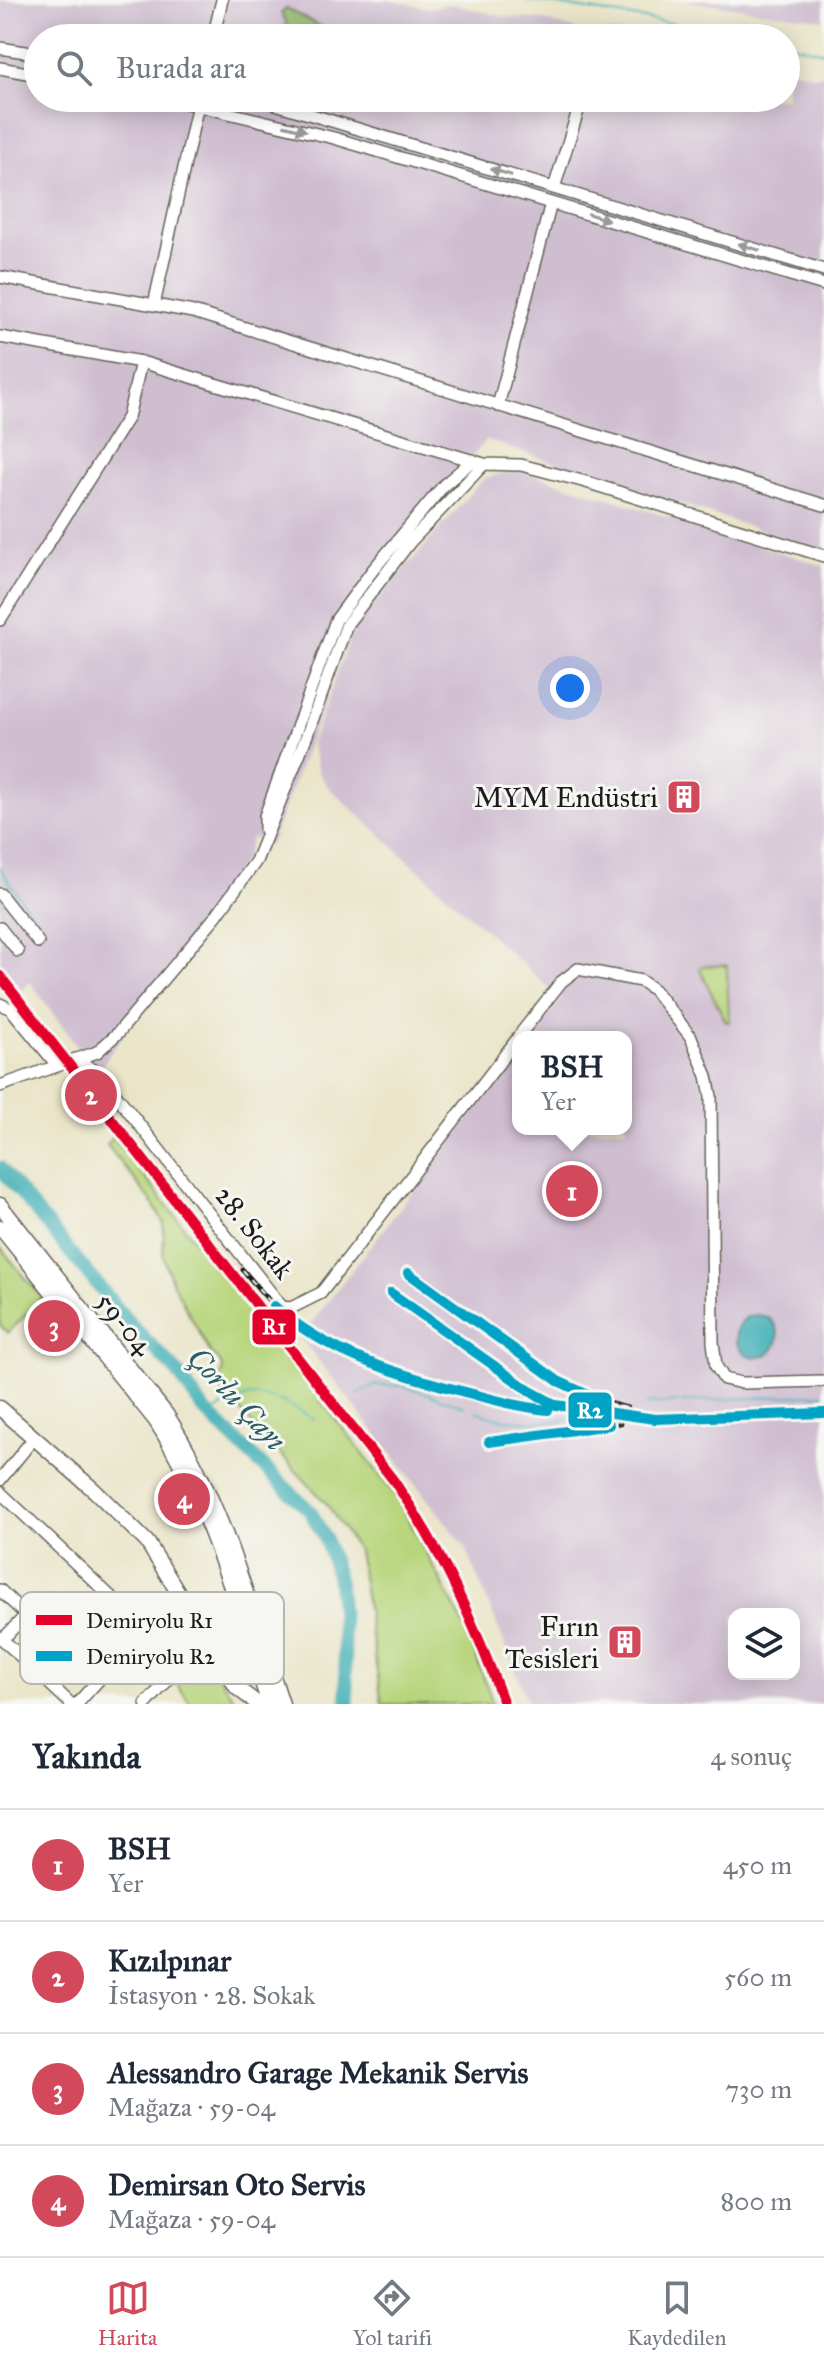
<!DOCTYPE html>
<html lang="tr">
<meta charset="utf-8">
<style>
body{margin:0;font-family:"IM FELL Great Primer",serif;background:#f2f2f3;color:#1f2937}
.controls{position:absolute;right:24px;bottom:24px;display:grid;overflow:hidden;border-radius:16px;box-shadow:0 4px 20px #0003}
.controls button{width:72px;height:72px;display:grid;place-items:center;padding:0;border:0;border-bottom:2px solid #e0e1e3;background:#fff;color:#1f2937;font:40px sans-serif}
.you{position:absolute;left:570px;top:688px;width:28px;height:28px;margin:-20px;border:6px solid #fff;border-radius:50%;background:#1a73e8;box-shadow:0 0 0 12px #1a73e833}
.badge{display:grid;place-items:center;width:52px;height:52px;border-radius:50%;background:#d1495b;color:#fff;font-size:26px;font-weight:700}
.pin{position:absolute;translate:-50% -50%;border:4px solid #fff;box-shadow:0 2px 8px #0006}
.popup{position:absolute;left:512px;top:1031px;width:120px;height:104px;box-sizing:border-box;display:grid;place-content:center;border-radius:16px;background:#fff;filter:drop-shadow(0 2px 6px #0005);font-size:26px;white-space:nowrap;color:#747a83}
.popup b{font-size:30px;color:#1f2937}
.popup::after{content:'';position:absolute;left:50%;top:100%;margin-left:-16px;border:16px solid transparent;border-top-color:#fff}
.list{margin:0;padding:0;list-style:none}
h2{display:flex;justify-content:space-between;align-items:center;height:104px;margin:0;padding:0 32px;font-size:34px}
h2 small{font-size:26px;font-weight:400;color:#747a83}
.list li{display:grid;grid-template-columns:52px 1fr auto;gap:24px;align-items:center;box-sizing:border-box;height:112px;padding:0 32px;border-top:2px solid #e0e1e3}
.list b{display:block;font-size:30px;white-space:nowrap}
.list p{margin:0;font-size:26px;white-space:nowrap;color:#747a83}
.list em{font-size:26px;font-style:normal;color:#747a83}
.icon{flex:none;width:44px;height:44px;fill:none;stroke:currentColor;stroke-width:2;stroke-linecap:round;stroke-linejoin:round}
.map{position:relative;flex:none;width:824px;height:1704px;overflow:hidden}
.search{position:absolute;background:#fff;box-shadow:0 4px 20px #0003;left:24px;right:24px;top:24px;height:88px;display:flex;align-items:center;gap:20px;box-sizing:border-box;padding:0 28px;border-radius:44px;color:#747a83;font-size:30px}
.sheet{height:552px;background:#fff}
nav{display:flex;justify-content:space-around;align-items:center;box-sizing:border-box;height:112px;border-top:2px solid #e0e1e3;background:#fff;font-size:22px;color:#747a83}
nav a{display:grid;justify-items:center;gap:4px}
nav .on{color:#d1495b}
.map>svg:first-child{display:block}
</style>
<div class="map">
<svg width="824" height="1704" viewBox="0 0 824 1704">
<rect width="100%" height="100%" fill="#f6f6f2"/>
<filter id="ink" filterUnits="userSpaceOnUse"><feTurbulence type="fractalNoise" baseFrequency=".0125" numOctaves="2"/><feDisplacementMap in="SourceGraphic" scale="16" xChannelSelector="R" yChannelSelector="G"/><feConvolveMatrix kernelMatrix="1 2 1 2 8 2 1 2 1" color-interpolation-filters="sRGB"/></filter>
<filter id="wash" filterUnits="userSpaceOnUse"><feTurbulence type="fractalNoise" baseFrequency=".006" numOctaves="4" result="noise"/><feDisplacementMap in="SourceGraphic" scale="32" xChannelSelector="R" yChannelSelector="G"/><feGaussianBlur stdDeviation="1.8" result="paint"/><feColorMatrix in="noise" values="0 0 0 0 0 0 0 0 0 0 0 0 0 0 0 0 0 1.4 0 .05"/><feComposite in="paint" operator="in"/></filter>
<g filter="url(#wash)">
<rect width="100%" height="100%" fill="#eae5c9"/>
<path fill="#cfbdd0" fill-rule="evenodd" d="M 0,0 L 387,0 L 428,8 L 450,4 L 505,17 L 542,20 L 582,31 L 620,33 L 641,38 L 38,38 L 38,98 L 786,98 L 786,67 L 815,76 L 824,73 L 824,551 L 486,440 L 392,556 L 353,625 L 270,845 L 252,837 L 245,858 L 101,1067 L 80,1050 L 30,982 L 20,991 L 0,965 Z
M 682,0 L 824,0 L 824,20 L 820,19 Z
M 515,469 L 824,566 L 824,1704 L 529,1704 L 466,1548 L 300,1337 L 518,1056 L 518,1129 L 626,1129 L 626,1037 L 532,1037 L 561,999 L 329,788 L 319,774 L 311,744 L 355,625 L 483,479 ZM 734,1614 L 794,1614 L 794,1674 L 734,1674 Z"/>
<path fill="#b7d57c" stroke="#6a784c" stroke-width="2" d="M 727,965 L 729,1022 L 726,1022 L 700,970 L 701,966 Z
M 113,1137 L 397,1497 L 466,1629 L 493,1704 L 382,1704 L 358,1551 L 326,1503 L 213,1382 L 223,1372 L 220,1361 L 211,1354 L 173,1284 L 163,1256 L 164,1224 L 152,1202 L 107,1145 Z
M 0,1247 L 42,1298 L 8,1333 L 0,1325 Z
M 201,1648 L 237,1704 L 191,1704 L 175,1682 Z"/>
<path fill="#91b66c" stroke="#566944" stroke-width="2" d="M 287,8 C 295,15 327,29 338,34 L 319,38 L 272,38 L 287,24 L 281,13 Z"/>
<path fill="#3daeb5" stroke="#2c6568" stroke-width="2" d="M736 1336a21 21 0 1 1 42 0a21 21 0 1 1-42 0Z"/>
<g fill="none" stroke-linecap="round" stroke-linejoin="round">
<path stroke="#3daeb5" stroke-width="2" d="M 527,0 L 763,38
M 786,43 L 824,52
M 0,868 L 41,929
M 357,1395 L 375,1385 L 404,1386 L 464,1406
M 645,1404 L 824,1394
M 476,1411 C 507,1423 537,1423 570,1420
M 209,1415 C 254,1385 271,1394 314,1419"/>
<path stroke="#3daeb5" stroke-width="14" d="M 0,1168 L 126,1319 L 178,1373 L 204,1410 L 310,1511 L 325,1538 L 339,1582 L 348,1704"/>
</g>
</g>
<g filter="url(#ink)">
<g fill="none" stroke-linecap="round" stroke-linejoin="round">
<defs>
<path id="minor" d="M 213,38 L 222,0
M 0,48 L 38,54
M 0,68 L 38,75
M 165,98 L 334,138 L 824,285
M 256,98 L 824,270
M 554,188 L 582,98
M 0,277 L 193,312 L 824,505
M 154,305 L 198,104
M 0,337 L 141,362 L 484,464 L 521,465 L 586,482 L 824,556
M 498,406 L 551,203
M 0,620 L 128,417 L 141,362
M 265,830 L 265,816 L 336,620 L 372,571 L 444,485 L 473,460
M 0,894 L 38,942
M 0,928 L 18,951
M 0,1004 L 11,1009 L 57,1065
M 518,1037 L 561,982 L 578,969 L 641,981 L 654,990 L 691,1037 L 707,1076 L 711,1096 L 713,1342 L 716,1366 L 724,1379 L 742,1383 L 824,1381
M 75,1059 L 99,1073 L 282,1307 L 291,1308 L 321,1293 L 518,1038
M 0,1086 L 97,1052 L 118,1033 L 216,916 L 256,861 L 307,735 L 347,624 L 410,542 L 484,464
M 0,1480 L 34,1438
M 0,1492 L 145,1629
M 0,1590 L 96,1683
M 0,1637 L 71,1704
M 3,1639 L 26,1615
M 77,1704 L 178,1591
M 146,1704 L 206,1638"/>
<path id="major" d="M 0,1205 L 166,1414 C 223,1502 249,1605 282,1704
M 0,1227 L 156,1421 C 211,1508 237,1607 269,1704
M 0,1408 L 95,1491 L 147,1542 L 237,1688 L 258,1704"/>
</defs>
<use href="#minor" stroke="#646259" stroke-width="14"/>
<use href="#major" stroke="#646259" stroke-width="17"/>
<use href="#minor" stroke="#fff" stroke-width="11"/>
<use href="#major" stroke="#fff" stroke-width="14"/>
<defs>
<path id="rail" d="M 243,1270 C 260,1290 277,1312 299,1328 C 359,1370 482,1403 556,1410
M 408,1273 C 473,1320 548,1391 627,1408
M 391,1293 L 530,1391 L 556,1405 L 655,1419 L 824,1413
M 489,1442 L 620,1423"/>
</defs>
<use href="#rail" stroke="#1c1c1c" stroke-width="5"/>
<use href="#rail" stroke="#f6f6f2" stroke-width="2" stroke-dasharray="6" stroke-linecap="butt"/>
<defs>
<path id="rail-1" d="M 0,976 L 394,1481 C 442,1551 475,1624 504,1704"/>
<path id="rail-2" d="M 408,1273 L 558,1381 L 601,1401
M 391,1293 L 530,1391 L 556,1405 L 655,1419 L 824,1413
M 274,1306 C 325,1351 382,1369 446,1387 C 480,1396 513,1406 548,1410
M 489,1442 L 609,1425"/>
</defs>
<use href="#rail-1" stroke="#f6f6f2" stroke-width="16"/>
<use href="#rail-2" stroke="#f6f6f2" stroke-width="16"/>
<use href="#rail-1" stroke="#e4002b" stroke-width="10"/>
<use href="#rail-2" stroke="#01a2c5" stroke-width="10"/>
</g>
<defs><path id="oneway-solid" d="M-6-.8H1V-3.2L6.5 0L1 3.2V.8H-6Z" transform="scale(2)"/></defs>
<g fill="#999">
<use href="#oneway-solid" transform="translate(295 128) rotate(14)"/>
<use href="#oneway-solid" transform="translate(501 172) rotate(-163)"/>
<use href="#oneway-solid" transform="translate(598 217) rotate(17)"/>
<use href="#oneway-solid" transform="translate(749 247) rotate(-163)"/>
</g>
</g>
<defs>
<symbol id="building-square" viewBox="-11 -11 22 22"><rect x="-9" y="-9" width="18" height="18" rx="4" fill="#d1495b" stroke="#f6f6f2"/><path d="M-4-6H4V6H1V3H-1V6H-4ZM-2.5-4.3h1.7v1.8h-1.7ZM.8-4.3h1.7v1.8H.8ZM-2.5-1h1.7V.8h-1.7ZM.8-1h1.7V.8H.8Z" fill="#fff"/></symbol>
</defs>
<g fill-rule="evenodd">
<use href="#building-square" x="664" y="777" width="40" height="40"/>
<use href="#building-square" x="605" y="1622" width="40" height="40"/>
</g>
<g text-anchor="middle" stroke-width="6" stroke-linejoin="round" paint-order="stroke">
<g font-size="28" fill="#1c1c1c" stroke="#f6f6f2" text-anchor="end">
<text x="658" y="807">MYM Endüstri</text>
<text x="599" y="1636">Fırın<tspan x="599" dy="32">Tesisleri</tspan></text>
</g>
<g font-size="28" fill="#1c1c1c" stroke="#f6f6f2">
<text transform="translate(255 1232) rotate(52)" y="10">28. Sokak</text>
<text transform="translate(125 1323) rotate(50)" y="10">59-04</text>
</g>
<g font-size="30" font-style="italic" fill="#2b5e61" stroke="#f6f6f2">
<text transform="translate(237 1399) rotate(47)" y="10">Çorlu Çayı</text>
</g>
</g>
<rect x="20" y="1592" width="264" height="92" rx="12" fill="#f6f6f2" stroke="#b5b5b2" stroke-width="2"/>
<rect x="36" y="1615" width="36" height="10" fill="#e4002b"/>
<rect x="36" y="1651" width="36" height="10" fill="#01a2c5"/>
<g font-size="22" fill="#1c1c1c">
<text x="86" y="1628">Demiryolu R1</text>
<text x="86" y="1664">Demiryolu R2</text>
</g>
<g stroke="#f6f6f2" stroke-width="3">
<rect x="251" y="1308" width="46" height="38" rx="8" fill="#e4002b"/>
<rect x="567" y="1391" width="46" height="38" rx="8" fill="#01a2c5"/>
</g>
<g font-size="22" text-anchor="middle" font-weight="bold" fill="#fff">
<text x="274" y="1334">R1</text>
<text x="590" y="1418">R2</text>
</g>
</svg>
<div class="controls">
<button><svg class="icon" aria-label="layers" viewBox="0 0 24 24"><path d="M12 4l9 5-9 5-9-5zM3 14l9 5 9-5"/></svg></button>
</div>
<div class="you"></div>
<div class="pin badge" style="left:572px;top:1191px">1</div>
<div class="popup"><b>BSH</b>Yer</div>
<div class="pin badge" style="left:91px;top:1095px">2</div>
<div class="pin badge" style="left:54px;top:1326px">3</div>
<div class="pin badge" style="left:184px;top:1499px">4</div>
<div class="search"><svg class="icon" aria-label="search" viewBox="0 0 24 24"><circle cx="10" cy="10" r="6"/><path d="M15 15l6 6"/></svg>Burada ara</div>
</div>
<section class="sheet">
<h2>Yakında<small>4 sonuç</small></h2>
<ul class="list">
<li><span class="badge">1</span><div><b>BSH</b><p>Yer</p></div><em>450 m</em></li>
<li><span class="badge">2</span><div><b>Kızılpınar</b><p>İstasyon · 28. Sokak</p></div><em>560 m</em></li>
<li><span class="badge">3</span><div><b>Alessandro Garage Mekanik Servis</b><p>Mağaza · 59-04</p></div><em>730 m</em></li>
<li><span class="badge">4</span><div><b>Demirsan Oto Servis</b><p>Mağaza · 59-04</p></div><em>800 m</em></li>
</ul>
</section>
<nav>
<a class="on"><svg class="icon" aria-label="map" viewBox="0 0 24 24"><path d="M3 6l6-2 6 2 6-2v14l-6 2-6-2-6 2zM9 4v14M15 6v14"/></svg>Harita</a>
<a><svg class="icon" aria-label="directions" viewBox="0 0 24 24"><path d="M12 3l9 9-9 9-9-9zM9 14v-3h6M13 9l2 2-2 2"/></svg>Yol tarifi</a>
<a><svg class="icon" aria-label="saved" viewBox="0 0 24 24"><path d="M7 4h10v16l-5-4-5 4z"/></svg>Kaydedilen</a>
</nav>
